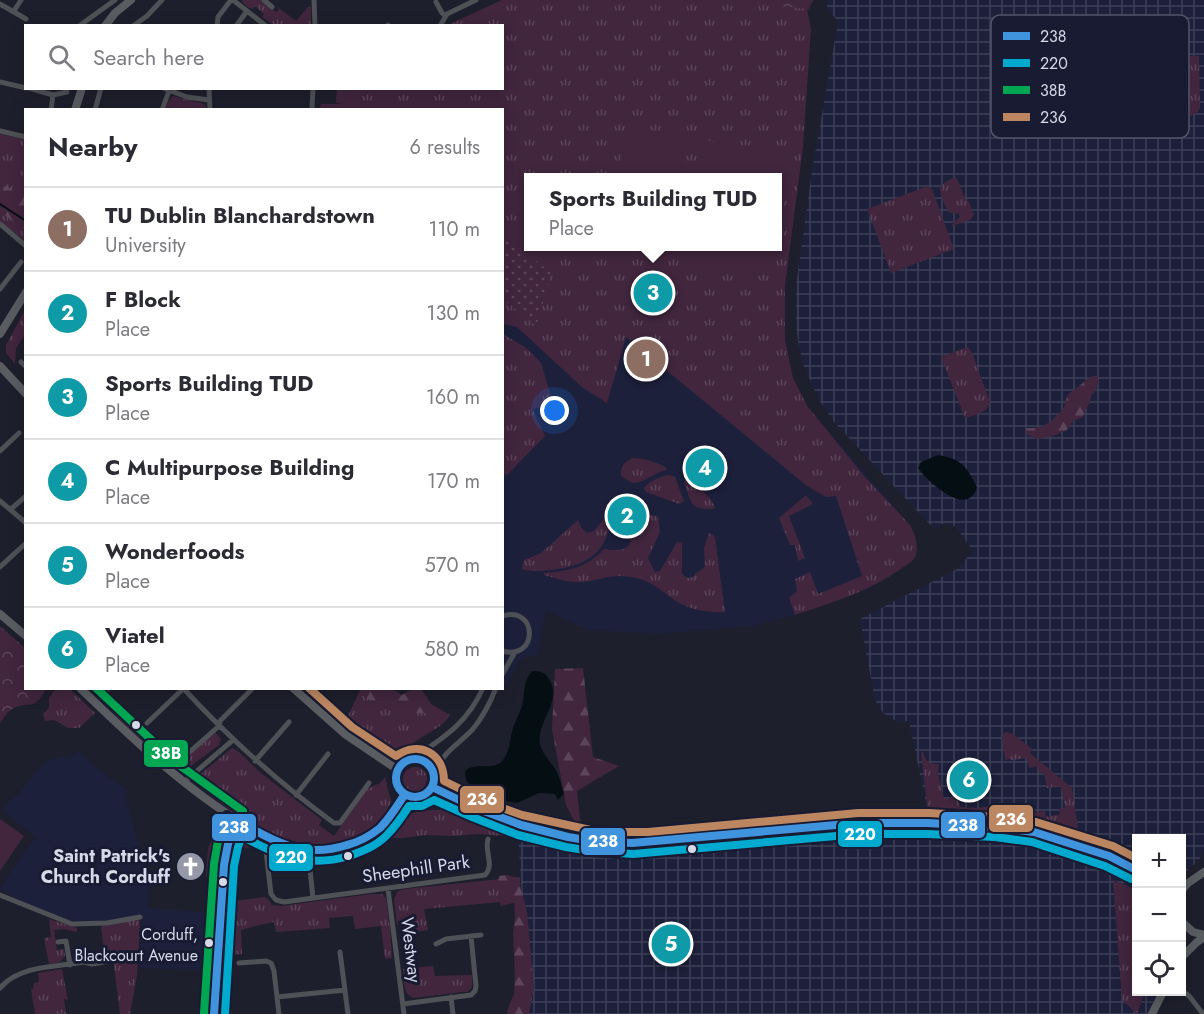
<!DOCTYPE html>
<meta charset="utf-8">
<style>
body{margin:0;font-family:Jost,sans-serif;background:#f2f2f3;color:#2b2b33}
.controls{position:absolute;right:18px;bottom:18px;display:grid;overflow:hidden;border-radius:0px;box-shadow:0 3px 15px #0003}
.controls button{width:54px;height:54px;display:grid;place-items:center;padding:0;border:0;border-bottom:2px solid #e1e1e2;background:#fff;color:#2b2b33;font:30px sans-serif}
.you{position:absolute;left:555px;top:411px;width:21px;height:21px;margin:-15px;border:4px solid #fff;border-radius:50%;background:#1a73e8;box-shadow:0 0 0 9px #1a73e833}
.badge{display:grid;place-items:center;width:39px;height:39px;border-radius:50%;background:#db2777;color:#fff;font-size:20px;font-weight:700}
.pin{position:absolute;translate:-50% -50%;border:3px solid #fff;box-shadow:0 2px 6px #0006}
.popup{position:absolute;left:524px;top:173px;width:258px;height:78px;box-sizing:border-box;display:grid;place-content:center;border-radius:0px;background:#fff;filter:drop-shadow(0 2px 4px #0005);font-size:20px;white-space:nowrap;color:#7c7c81}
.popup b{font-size:22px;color:#2b2b33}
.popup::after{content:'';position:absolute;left:50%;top:100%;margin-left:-12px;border:12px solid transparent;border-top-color:#fff}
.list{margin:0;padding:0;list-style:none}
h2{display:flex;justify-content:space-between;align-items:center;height:78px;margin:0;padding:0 24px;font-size:26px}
h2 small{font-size:20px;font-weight:400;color:#7c7c81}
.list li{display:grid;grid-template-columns:39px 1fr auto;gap:18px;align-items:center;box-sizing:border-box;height:84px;padding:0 24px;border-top:2px solid #e1e1e2}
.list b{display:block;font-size:22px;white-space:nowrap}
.list p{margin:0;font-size:20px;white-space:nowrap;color:#7c7c81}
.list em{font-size:20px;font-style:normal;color:#7c7c81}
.icon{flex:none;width:33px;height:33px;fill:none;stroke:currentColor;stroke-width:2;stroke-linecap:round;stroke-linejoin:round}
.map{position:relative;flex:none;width:1204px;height:1014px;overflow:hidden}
.search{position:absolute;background:#fff;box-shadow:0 3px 15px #0003;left:24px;top:24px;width:480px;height:66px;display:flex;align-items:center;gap:15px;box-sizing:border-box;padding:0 21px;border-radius:0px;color:#7c7c81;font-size:22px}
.panel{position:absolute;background:#fff;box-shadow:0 3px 15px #0003;left:24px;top:108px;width:480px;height:582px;border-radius:0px}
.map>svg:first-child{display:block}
</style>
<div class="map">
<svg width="1204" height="1014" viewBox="0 0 1204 1014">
<defs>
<pattern id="industrial-grid" width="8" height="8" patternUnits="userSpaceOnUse" patternTransform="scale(1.5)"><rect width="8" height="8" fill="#1d203b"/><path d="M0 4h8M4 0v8" fill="none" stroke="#3d4057"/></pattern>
<pattern id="grass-tufts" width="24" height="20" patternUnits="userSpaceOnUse" patternTransform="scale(1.5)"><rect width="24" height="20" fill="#41263e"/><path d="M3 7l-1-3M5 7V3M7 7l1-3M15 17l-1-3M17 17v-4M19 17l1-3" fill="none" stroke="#5c455a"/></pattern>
<pattern id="forest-firs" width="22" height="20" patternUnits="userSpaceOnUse" patternTransform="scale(1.5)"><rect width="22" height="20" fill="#41263e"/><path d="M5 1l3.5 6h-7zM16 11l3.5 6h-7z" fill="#5c455a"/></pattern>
<pattern id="park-crowns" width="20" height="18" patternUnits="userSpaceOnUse" patternTransform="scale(1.5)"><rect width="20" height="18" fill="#41263e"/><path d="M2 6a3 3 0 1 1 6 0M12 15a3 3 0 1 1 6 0" fill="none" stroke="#5c455a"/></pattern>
<pattern id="garden-dots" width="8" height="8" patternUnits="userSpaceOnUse" patternTransform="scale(1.5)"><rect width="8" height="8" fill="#41263e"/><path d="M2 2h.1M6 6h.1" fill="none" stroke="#5c455a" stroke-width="1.8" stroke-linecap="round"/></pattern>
</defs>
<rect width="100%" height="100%" fill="#1e1f2c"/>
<path fill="#1d203b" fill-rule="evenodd" d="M 724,0 L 811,28 L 803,147 L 785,285 L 785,340 L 793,378 L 808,407 L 910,525 L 916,538 L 917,550 L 914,560 L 867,590 L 795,615 L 752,626 L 660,634 L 588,630 L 546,611 L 537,655 L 529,656 L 519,660 L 508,685 L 503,683 L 502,26 ZM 528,178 L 777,178 L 777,246 L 528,246 Z
M 78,751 L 98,769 L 129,791 L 125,796 L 137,840 L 148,868 L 148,908 L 212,913 L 209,967 L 200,966 L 199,970 L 139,968 L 142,914 L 133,917 L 96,923 L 74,922 L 32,907 L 0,889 L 24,852 L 36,838 L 1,809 L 18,794 L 34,774 L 48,760 L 73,755 Z"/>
<path fill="url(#industrial-grid)" d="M 828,0 L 1204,0 L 1204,846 L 1200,859 L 1187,871 L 1182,869 L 1182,838 L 1136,838 L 1136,857 L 1125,850 L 1079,834 L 1035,822 L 1001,818 L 928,813 L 909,721 L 898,722 L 883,713 L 875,700 L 860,619 L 957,569 L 973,551 L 956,527 L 952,525 L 942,524 L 934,529 L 834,422 L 819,400 L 803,364 L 799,347 L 796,326 L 796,286 L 812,171 L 838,22 L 827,7 Z
M 971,831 L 1080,850 L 1136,879 L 1136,992 L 1157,992 L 1148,1014 L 526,1014 L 523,912 L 518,834 L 594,853 L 718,847 L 825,834 Z"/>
<path fill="url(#grass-tufts)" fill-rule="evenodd" d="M 242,0 L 261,0 L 269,6 L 269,8 L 277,12 L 279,9 L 275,5 L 296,21 L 308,7 L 311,7 L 311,25 L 273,25 L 262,17 L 264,14 L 255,6 L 253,9 C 248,8 244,5 242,0 Z
M 502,0 L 814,0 L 811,4 L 810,8 L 807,10 L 811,28 L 803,147 L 785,285 L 785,340 L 793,378 L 808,407 L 865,477 L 910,525 C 915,534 921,551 913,560 C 910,563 905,566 902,568 C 868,592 833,602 795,615 L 789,598 L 797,591 L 795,579 L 810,572 L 818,594 L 862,576 L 836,496 L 826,497 L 807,486 L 626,337 L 607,403 L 583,388 L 517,327 L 503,324 L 502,110 L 319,110 L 321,104 L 343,104 L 336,103 L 337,89 L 502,88 L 502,26 L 448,25 ZM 528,178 L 777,178 L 777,246 L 528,246 Z
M 1199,56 L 1200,108 L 1196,114 L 1190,116 L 1137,105 C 1124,96 1127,81 1126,66 L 1129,64 L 1139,63 L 1141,65 L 1142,81 L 1166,80 L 1166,72 L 1176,71 L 1175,57 Z
M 173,96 L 201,103 L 205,105 L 207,109 L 165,110 L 169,100 Z
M 0,134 L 25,139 L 25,241 L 0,221 Z
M 956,177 L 966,200 L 969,202 L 974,215 L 970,220 L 952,226 L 953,222 L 960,217 L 958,213 L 955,214 L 948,212 C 940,193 933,185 956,177 Z
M 928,186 L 932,189 L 954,249 L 891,273 L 867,209 Z
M 25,310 L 25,335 L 16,348 L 15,364 L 6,353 L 6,345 Z
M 503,334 L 525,347 L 541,363 L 552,400 L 533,410 L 545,436 L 507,475 L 502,473 Z
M 968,347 L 972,353 L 990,402 C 988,413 975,415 965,418 L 941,357 Z
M 632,458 C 644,458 656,462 667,468 L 666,470 C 656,472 641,484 634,483 C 629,482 625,478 621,476 C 620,467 624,462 632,458 Z
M 668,475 L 675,477 L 684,501 L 679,504 L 646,492 L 644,488 C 650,481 659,477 668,475 Z
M 688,480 C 698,486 710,496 715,507 L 713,509 C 689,510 692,502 684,483 L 684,481 Z
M 806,495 L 813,504 L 789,516 L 805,558 L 798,561 L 795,545 L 790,545 L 779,518 Z
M 646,513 L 658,517 L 660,532 L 648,558 L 655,572 L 660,571 L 677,542 L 682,543 L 682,574 L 687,578 L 693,577 L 696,573 L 705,567 L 704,548 L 709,533 L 715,537 L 725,612 C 708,613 690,610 676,601 C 664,593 654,583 640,579 C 630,576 618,575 608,577 C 597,579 587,583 576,582 C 565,582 555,578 544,575 L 544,573 C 569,571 586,568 604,549 C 612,550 624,552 629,545 C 631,541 631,535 634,530 C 637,526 641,523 645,519 L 644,514 Z
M 607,515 L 611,517 C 613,524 610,529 607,535 C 598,561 575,567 550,570 C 540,571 532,572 522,569 L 524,560 L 541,553 L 578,520 L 581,527 L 587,533 L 594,531 Z
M 361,688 L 367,689 L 364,698 L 404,711 L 450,715 C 444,725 434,730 424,736 C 417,740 408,748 399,749 C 388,750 357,723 348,716 Z
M 55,689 L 70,689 L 95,713 L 79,728 L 68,728 L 54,720 L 45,721 L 43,714 L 49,708 L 49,698 Z
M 92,689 L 104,689 L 166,759 L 164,760 L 118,718 Z
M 215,732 L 221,739 L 219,745 L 188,768 L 180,769 L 177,766 Z
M 1006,732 L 1013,734 L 1032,749 L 1030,753 L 1072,788 L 1079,834 L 1035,822 L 1001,818 L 928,813 L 921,752 L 923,751 C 925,761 929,765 939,764 L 938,773 L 944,799 L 957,797 L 960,807 L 978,808 L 1002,804 L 1007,804 C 1016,814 1033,813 1045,811 L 1046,817 L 1060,814 L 1059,809 L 1065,808 L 1061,786 L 1047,788 L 1044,772 L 1039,773 L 1038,766 L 1029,768 L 1027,758 L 1012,760 L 1010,759 L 1005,760 L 1002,738 L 1004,733 Z
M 232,748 L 238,751 L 262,774 L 322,820 L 319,825 L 334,836 L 368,788 L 372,787 L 374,785 L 379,784 L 385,777 L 391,802 L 385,814 L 378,822 L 370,829 L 350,840 L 316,847 L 304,846 L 279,838 L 249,824 L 192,781 Z
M403 779a12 12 0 1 1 24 0a12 12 0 1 1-24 0Z
M 438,797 L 447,799 L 480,814 L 518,828 L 517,837 L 479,834 L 450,836 L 426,835 L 403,838 L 382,838 C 392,816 417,809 440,810 Z
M 221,817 L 226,820 L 227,826 L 219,847 L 215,878 L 206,877 L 208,849 Z
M 241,832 L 244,832 L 270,845 L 235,849 L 233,901 L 265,897 L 269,900 L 272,905 L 281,906 L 371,894 L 382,894 L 386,898 L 390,928 L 392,958 L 385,959 L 381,926 L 355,929 L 353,916 L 329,918 L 330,928 L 276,932 L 274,922 L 259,925 L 241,930 L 242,954 L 229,955 L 229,998 L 232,1014 L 218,1014 L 229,861 L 235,837 Z
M 520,877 L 521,901 L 501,906 L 500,902 L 424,909 L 428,930 L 414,932 L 413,923 L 397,925 L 394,899 L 398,891 L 405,889 Z
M 1113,880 L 1128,886 L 1136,892 L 1136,992 L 1145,992 L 1137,1014 L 1122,1000 Z
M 139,918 L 140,926 L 137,975 L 130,1014 L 120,1014 L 112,951 L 104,952 L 101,925 Z
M 49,919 L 77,928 L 77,932 L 64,929 L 54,930 L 57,950 L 64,949 L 65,956 L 60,962 L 49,964 L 44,938 L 51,937 Z
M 433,966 L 435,976 L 472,975 L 472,987 L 467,992 L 463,992 L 413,998 C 402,993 404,980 403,969 Z
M 62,969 L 68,1000 L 64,999 L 66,1014 L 35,1014 L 31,989 L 33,989 L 34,983 L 39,982 L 38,973 Z"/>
<path fill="url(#forest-firs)" d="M 0,183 L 21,194 L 25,198 L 25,229 L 0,212 Z
M 1093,376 L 1097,376 L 1099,382 L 1094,393 L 1091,395 C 1091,404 1085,408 1083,417 L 1073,421 L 1067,430 L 1053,436 L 1037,439 L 1027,435 L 1025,428 C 1037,429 1047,426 1055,417 C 1058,414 1062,412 1064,407 C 1066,402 1065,399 1069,394 C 1074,388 1082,386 1086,379 Z
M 583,668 L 593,757 L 619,766 L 577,791 L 581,827 L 577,826 L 566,805 L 552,729 L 555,669 Z
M 367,689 L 392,689 L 402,695 L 412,689 L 421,689 L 431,704 L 450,715 L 404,712 L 364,698 Z
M 507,875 L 514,877 L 519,881 L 527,912 L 534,987 L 529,1014 L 508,1014 L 507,1011 L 514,994 L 515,978 L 513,933 L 515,917 L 514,896 L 511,887 L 500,884 L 498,881 L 499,876 Z"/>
<path fill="url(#park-crowns)" d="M 724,0 L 809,0 L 807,9 Z
M 0,626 L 25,648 L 26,688 L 46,689 C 31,714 32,699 14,708 C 8,711 4,717 0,723 Z"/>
<path fill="url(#garden-dots)" d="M 502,233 L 551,273 L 548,278 L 550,280 L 536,326 L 503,299 Z"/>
<path fill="#41263e" d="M 624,131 L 684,140 L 679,177 L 618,177 Z
M 703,140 L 790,152 L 774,276 L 687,265 L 689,247 L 777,246 L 777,178 L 698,177 Z
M 0,819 L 24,836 L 0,871 Z"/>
<path fill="#050f13" d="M 938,455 C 962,459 966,466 977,487 C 968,519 928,482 918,468 L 921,462 Z
M 532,671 C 541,671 546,672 550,681 C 562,703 536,722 540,744 C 542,754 552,763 557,772 C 560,779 562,787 564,794 L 558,800 L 555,794 L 539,793 L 517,803 L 506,801 L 504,796 C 498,795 495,792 490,790 C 477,786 465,790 465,771 C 475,761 494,772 503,760 C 510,751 510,738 513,728 C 516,720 521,711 523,702 C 525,689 523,683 532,671 Z"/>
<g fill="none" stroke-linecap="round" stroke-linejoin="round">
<path stroke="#050f13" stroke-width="2" d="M 0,204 L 26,221"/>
<path stroke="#4e5156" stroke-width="5" d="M 233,0 L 266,26
M 264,0 L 272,7
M 314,0 L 315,26
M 436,2 L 442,13 L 446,16
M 0,4 L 26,19
M 14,11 L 21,0
M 388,25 L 388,26
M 79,26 L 115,0
M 133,26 L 147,16 L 162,0
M 217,26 L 218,17 L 231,0
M 236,26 L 247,11
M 440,26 L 447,14 L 476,0
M 0,82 L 26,88
M 29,88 L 53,95 L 67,92
M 163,88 L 187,97 L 209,100
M 209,88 L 210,110
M 312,108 L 313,88
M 51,110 L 53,95
M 95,110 L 101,88
M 162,110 L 169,91
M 0,131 L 26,137
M 0,224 L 26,246
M 0,289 L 21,262
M 21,362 L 26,367
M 0,451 L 19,433
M 0,501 L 26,523
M 11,509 L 26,496
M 0,567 L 26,543
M 502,616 C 538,605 539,661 502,651
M 502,675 L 515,652
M 183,688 C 230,739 279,783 334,823 L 340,823 L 369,783
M 107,690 L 109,688
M 147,723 L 184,688
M 412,759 C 443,738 467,724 483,688
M 255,761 L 289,722
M 176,764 L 219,726 L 220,721 L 253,688
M 434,775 C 442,752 458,745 473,729 C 483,717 490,703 496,688
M 184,782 L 233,740
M 296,795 L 328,754
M 266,851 L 271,894 L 276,900 L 284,902 L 485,875 C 495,865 484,851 488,839
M 308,851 L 313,898
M 388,889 L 404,1014
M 0,895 L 72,924 L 107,923 L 140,917
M 58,942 L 66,941 L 70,965
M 436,944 L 446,939 L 481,935
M 340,952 L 348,1014
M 239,963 L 266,961 L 271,963 L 274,971 L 279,1014
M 0,988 C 20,965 56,967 84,962 L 92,964 L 104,962
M 1182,990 L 1190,997 L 1203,1014
M 277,997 L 345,990
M 451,997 L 453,1014
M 403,1004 L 471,995 L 475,991 L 476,986 L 471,936"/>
<path stroke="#595d62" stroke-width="8" d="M 105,26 L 115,13 L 131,0
M 75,110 L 82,88
M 0,334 L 26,292
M 0,366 L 26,394
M 0,614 L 26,636
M 80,688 C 132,738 184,788 245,825 C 265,837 285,849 308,851 C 335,853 365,843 383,824 C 392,815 398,804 405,794
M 293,688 L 346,735 L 398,770
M396 778a19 19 0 1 1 38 0a19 19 0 1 1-38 0Z
M 432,787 C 489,816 552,840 616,843 C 627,844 638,843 649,842 L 859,823 L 928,823 L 996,827 L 1034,832 L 1087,848 L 1109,856 L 1136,870
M 1182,890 L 1188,883 L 1204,872
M 1182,922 L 1193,932 L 1204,935
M 1182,957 L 1196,943 L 1204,937
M 214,1014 L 224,865 L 228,844 L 237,820
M 1152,1014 L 1163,992"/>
<defs>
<path id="bus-1" d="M396 778a19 19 0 1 1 38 0a19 19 0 1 1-38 0Z
M 432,787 L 476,808 L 521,825 L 568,837 L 592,841 L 632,843 L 859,823 L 928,823 L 996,827 L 1034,832 L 1109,856 L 1136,870
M 237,820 C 273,842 304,859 347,845 C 359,842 370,836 380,828 C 390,818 397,806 405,794
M 214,1014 L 224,865 L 228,844 L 237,820"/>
<path id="bus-2" d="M 225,1014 L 234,866 L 238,847 L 242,836 C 277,856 309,868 349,856 C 363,851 376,846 386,836 C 395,827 402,817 409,806 L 422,806 L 434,800 L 472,817 L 518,835 L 566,847 L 591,851 L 633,854 L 859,834 L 928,834 L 995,837 L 1032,842 L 1105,866 L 1131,879"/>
<path id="bus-3" d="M 96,688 L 175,762 L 243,811
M 204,1013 L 214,864 L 218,841 L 227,816"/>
<path id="bus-4" d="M 309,688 L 352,727 L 396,756 C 419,740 444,753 444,781 L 489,803 L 522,815 L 595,831 L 618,832 L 648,832 L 858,813 L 929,813 L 997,817 L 1036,822 L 1113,846 L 1136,858"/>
</defs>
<use href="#bus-1" stroke="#181b32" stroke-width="12"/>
<use href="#bus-2" stroke="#181b32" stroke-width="12"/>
<use href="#bus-3" stroke="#181b32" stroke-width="12"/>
<use href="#bus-4" stroke="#181b32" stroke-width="12"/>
<use href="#bus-1" stroke="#4094de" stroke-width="8"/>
<use href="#bus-2" stroke="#00a9ce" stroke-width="8"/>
<use href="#bus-3" stroke="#00a651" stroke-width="8"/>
<use href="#bus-4" stroke="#bb8660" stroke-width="8"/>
</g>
<defs>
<symbol id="church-disc" viewBox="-11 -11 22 22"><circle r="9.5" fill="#9598a6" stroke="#181b32"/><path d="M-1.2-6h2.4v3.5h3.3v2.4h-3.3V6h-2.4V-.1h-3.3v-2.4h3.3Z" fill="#fff"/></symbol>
</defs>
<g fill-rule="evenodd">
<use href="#church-disc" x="174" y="850" width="33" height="33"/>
</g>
<g fill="#d5d9e8" stroke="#181b32" stroke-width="2">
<circle cx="136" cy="725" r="5"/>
<circle cx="692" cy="849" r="5"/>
<circle cx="348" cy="856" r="5"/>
<circle cx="223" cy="882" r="5"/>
<circle cx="209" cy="943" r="5"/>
</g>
<g text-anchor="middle" stroke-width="6" stroke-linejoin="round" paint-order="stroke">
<g font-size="16" fill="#d5d9e8" stroke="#181b32" text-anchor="end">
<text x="198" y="940">Corduff,<tspan x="198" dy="21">Blackcourt Avenue</tspan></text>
</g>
<g font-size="18" font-weight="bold" fill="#d5d9e8" stroke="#181b32" text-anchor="end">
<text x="170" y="862">Saint Patrick's<tspan x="170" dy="21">Church Corduff</tspan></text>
</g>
<g font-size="18" fill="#d5d9e8" stroke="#181b32">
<text transform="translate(416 869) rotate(-8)" y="6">Sheephill Park</text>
<text transform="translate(411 950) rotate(83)" y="6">Westway</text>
</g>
</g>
<rect x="991" y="15" width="198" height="123" rx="9" fill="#181b32" stroke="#515469" stroke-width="1.5"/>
<rect x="1003" y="32" width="27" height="8" fill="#4094de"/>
<rect x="1003" y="59" width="27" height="8" fill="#00a9ce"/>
<rect x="1003" y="86" width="27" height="8" fill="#00a651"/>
<rect x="1003" y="113" width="27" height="8" fill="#bb8660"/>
<g font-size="16" fill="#d5d9e8">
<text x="1040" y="42">238</text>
<text x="1040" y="69">220</text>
<text x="1040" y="96">38B</text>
<text x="1040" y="123">236</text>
</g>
<g stroke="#181b32" stroke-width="2">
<rect x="143" y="739" width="46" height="29" rx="6" fill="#00a651"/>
<rect x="459" y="785" width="46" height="29" rx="6" fill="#bb8660"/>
<rect x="988" y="804" width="46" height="29" rx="6" fill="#bb8660"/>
<rect x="940" y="811" width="46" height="28" rx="6" fill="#4094de"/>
<rect x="211" y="813" width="46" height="29" rx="6" fill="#4094de"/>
<rect x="837" y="820" width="46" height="28" rx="6" fill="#00a9ce"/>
<rect x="580" y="827" width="46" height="29" rx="6" fill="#4094de"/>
<rect x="268" y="843" width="46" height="29" rx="6" fill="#00a9ce"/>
</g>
<g font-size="16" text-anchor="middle" font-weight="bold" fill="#fff">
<text x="166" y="759">38B</text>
<text x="482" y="805">236</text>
<text x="1011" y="825">236</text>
<text x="963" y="831">238</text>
<text x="234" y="833">238</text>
<text x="860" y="840">220</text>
<text x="603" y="847">238</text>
<text x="291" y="863">220</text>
</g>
</svg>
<div class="controls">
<button>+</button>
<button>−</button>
<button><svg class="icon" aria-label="locate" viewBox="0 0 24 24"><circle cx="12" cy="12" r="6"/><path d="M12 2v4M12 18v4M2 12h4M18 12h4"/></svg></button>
</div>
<div class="you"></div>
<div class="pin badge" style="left:646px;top:359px;background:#8d6e63">1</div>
<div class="pin badge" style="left:627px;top:516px;background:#0f9aa8">2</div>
<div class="pin badge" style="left:653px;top:293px;background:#0f9aa8">3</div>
<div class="popup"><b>Sports Building TUD</b>Place</div>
<div class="pin badge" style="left:705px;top:468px;background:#0f9aa8">4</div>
<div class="pin badge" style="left:671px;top:944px;background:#0f9aa8">5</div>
<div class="pin badge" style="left:969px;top:780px;background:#0f9aa8">6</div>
<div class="search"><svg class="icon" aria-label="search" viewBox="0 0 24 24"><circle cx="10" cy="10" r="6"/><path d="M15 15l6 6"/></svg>Search here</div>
<section class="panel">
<h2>Nearby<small>6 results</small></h2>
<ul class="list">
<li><span class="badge" style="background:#8d6e63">1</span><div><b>TU Dublin Blanchardstown</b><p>University</p></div><em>110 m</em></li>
<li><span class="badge" style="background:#0f9aa8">2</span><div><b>F Block</b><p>Place</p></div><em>130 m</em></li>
<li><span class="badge" style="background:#0f9aa8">3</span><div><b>Sports Building TUD</b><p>Place</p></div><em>160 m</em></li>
<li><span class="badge" style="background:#0f9aa8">4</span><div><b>C Multipurpose Building</b><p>Place</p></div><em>170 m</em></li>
<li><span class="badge" style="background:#0f9aa8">5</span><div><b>Wonderfoods</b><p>Place</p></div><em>570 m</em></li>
<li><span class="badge" style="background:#0f9aa8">6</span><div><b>Viatel</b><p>Place</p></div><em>580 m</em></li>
</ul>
</section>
</div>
